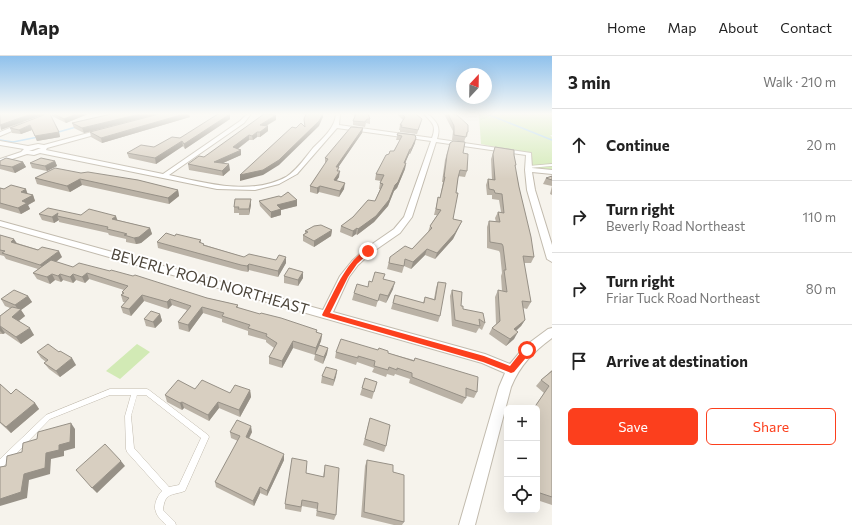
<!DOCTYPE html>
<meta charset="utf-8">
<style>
body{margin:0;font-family:Commissioner,sans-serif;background:#f2f2f2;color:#222}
.controls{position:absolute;right:12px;bottom:12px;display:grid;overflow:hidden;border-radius:6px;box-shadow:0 4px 16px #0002}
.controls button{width:36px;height:36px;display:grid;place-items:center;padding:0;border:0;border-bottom:1px solid #e0e0e0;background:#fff;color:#222;font:20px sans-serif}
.compass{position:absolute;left:456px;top:12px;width:36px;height:36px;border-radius:50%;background:#fff;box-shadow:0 4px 16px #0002;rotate:22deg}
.stop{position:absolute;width:12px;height:12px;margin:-9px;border:3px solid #fc3f1d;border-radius:50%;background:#fff}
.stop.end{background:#fc3f1d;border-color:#fff;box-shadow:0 1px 4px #0008}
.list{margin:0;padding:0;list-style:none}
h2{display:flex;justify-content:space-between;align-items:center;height:52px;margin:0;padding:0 16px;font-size:17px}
h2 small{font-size:13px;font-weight:400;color:#767676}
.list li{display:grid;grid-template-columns:26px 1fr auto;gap:12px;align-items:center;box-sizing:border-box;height:72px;padding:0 16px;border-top:1px solid #e0e0e0}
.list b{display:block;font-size:15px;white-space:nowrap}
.list p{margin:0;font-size:13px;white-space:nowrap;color:#767676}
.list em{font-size:13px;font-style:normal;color:#767676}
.actions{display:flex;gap:8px;padding:12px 16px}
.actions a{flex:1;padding:9px 0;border:1px solid #fc3f1d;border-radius:6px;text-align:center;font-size:14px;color:#fc3f1d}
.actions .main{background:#fc3f1d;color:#fff}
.icon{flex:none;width:22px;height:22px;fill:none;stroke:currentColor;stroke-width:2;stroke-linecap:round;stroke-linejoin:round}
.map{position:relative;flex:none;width:552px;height:469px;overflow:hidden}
header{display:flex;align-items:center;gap:24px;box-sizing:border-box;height:56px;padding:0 20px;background:#fff;border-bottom:1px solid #e0e0e0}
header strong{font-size:19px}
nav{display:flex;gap:22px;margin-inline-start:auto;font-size:14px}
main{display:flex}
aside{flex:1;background:#fff}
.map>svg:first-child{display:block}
</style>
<header>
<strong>Map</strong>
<nav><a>Home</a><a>Map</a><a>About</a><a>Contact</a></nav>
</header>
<main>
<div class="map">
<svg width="552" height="469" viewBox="0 0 552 469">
<rect width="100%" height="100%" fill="#f6f3ec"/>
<path fill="#d2eab5" d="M 494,58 L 552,58 L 552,79 L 550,79 L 552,81 L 552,116 L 527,113 L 528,98 L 481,88 L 479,59 Z
M 137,288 L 150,296 L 120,323 L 106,315 Z"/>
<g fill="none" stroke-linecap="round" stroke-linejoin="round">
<path stroke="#a9d4f2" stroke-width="1.5" d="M 487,58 L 552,84
M 55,77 L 76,71
M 0,84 L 13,86 L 38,81"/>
<defs>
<path id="service" d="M 552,108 L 552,110 L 528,112 L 526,111 L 528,110 Z
M 110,333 L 147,333 L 149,334 L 208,379 L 209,381 L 185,435 C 171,440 165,436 163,454 L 175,466 L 176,469 L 166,469 C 163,465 157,461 156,456 C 153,450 157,440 162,435 L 127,396 L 126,393 L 125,360 L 131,339 L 110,339 L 50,363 L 3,411 L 0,412 L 0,403 L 46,359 ZM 137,339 L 146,339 L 201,382 L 179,429 L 169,431 L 134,392 L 131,360 Z"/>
<path id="minor" d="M 247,58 L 251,58 L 244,67 L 169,119 C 206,127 251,140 286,121 C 297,114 305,102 313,92 C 323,82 335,72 336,58 L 340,58 L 339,69 L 432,82 C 437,69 432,67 424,58 L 428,58 C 437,66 441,71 437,83 L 531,97 L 532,112 L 552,114 L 552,118 L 532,116 L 535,134 L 552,189 L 552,206 L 547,203 L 527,134 L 525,114 L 526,99 L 436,86 L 412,161 L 400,177 L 371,197 L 358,209 L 349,221 L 333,256 L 485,298 L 510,308 L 525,290 L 548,273 L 552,272 L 552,282 C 533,296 520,309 511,331 L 475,469 L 459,469 L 499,331 L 505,317 L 482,307 L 0,170 L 0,165 L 323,254 L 340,220 L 352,205 L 365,193 L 394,173 L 404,161 L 431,85 L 337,72 L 297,118 L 279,128 L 255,134 L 217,133 L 40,97 L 34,99 L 27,98 L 0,107 L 0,103 L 21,96 L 24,93 L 0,89 L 0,85 L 28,90 L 38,88 L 44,89 L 103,73 L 105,74 L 105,76 L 47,92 L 46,94 L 163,118 L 240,65 ZM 38,92 L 41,92 L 33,95 L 29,95 Z
M 22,67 L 25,69 L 24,70 L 0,80 L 0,76 Z"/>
</defs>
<use href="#service" stroke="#c2bbae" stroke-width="1"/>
<use href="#minor" stroke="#c2bbae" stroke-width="2"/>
<use href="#service" fill="#fff" fill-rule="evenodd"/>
<use href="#minor" fill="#fff" fill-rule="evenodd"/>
</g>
<path fill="#bab2a6" d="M 51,58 L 88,58 L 66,67 L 52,60 Z
M 158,58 L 84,77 L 74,72 L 72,67 Z
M 230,58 L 230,63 L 185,93 L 183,90 L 156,108 L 129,102 L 127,97 L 154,91 L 180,82 Z
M 353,58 L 368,58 L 370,63 L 370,68 L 366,67 L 365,71 L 353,69 L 353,65 L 355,61 Z
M 397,58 L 416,58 L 422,63 L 417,78 L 400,76 L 400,74 L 399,74 L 400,69 L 403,64 Z
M 444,58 L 456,58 L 468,76 L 467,81 L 466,80 L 464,86 L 452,84 L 453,75 Z
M 190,61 L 102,87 L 91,81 L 90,76 Z
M 276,64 L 266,70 L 268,70 L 268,75 L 260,81 L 257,81 L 253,84 L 249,84 L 238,93 L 241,94 L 241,99 L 223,107 L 230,114 L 223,120 L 189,114 L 188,108 L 204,101 Z
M 10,72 L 59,76 L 60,81 L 37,85 L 32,74 L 21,78 L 12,77 Z
M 363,72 L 362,77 L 338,111 L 339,121 L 336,125 L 344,133 L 339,141 L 319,136 L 317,138 L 310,136 L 310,130 L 325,108 L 325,102 Z
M 398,77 L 415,87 L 410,98 L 409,98 L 405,107 L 406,107 L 405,113 L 397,132 L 394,135 L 388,150 L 374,166 L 357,179 L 356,178 L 352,181 L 340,176 L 341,170 L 375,145 L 380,133 L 379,133 L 380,127 L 381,125 L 375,124 L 376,118 L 389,98 L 394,95 L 400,84 L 396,84 Z
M 450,87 L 463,97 L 467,115 L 465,121 L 458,120 L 456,137 L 453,163 L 459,171 L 453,183 L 435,203 L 425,199 L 411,213 L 404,210 L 402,217 L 387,213 L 390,201 L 412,193 L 428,176 L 430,170 L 437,159 L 434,159 L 438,142 L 440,142 L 443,126 L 442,126 L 445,104 Z
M 495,91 L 514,99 L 516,109 L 515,111 L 519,131 L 534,201 L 531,207 L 524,207 L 531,246 L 527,253 L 523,252 L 525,264 L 521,270 L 516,275 L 514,283 L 506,290 L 489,278 L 492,272 L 496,268 L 495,241 L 498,234 L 502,235 L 501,220 L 502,217 L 500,197 L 499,195 L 487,192 L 487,171 L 489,165 L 496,166 L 495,162 L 498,156 L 501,156 L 499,144 L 492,143 L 492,139 L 487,139 L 486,129 L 488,123 L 492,124 L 491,103 Z
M 0,105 L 23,106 L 26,111 L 15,117 L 0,113 Z
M 55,105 L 57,110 L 47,115 L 32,112 L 30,107 Z
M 81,117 L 178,134 L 179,140 L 169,148 L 82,129 L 70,136 L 37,128 L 35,122 Z
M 552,120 L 552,139 L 550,138 L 552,130 L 543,128 L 546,122 Z
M 0,132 L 33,139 L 35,145 L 28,149 L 30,153 L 21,158 L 0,152 Z
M 281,141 L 297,144 L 297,150 L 281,154 L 281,159 L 271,162 L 260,150 L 259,145 Z
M 251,149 L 249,159 L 239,159 L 239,157 L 234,157 L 234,151 Z
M 39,158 L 81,159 L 118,164 L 150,172 L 152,178 L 141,187 L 136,188 L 126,186 L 126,183 L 109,179 L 108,177 L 59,166 L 59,164 L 54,167 L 42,164 Z
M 332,174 L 331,180 L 314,191 L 303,185 L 303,179 L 305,177 L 305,175 Z
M 0,179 L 17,187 L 62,201 L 56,206 L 73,211 L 238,249 L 238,252 L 317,274 L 317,277 L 322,278 L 321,285 L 319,289 L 328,292 L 327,298 L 323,308 L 314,304 L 315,299 L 293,292 L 282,312 L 269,308 L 269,301 L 274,292 L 266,286 L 266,284 L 248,279 L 248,275 L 222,266 L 222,263 L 203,257 L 189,276 L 179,273 L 178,266 L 187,254 L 172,249 L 168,253 L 144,245 L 131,260 L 123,257 L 121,251 L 125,246 L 123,246 L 121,239 L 122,238 L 122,236 L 124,234 L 89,223 L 85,227 L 76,224 L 73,227 L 63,224 L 61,226 L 55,224 L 50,228 L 37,223 L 33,217 L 38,213 L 6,203 L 4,200 L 0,199 Z
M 175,180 L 201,184 L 201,187 L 205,189 L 244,201 L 286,207 L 278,221 L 249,214 L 248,216 L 242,215 L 158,192 L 157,186 Z
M 284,220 L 303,222 L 298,230 L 284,227 Z
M 384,223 L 393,233 L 386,247 L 378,244 L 376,251 L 352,244 L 354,237 L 368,231 L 372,226 Z
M 438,226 L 440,260 L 438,266 L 391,253 L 395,239 L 423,247 L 425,241 L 434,243 L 436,232 Z
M 452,234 L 461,250 L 463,253 L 485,267 L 482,274 L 479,272 L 476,277 L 452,270 L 450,240 Z
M 28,240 L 32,246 L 21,254 L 25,260 L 19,265 L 34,279 L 21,288 L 5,277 L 3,278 L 0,278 L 0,260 L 10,252 L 5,250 L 1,243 Z
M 160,258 L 162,265 L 155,272 L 146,270 L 144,263 Z
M 37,296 L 76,309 L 60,321 L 49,313 L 44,307 L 46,306 L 41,302 Z
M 336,296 L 388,297 L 414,304 L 415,302 L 477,336 L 474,342 L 466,340 L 466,342 L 462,348 L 409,327 L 410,323 L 395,318 L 394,320 L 387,318 L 386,321 L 372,316 L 374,312 L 357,306 L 356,309 L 335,302 Z
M 337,314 L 333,330 L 321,327 L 322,320 Z
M 552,314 L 552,449 L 537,444 L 537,352 L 534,352 L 544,337 L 536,330 L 541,324 Z
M 365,322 L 374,336 L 372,343 L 360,339 Z
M 0,328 L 11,338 L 35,347 L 39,353 L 11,377 L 0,367 Z
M 195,333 L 230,337 L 250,334 L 251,341 L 240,361 L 219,352 L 209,365 L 184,352 L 182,354 L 167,346 L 165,339 Z
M 370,362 L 386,390 L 384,396 L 363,389 Z
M 230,376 L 252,376 L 249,383 L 284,404 L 267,440 L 260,437 L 254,450 L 216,431 L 215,426 L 238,385 L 231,382 Z
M 367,404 L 393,416 L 404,466 L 402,469 L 394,469 L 361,461 L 365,410 Z
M 325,409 L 336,459 L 334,464 L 316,460 L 317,453 L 302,450 L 301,456 L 285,453 L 285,448 L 306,417 L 323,421 Z"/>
<path fill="#979187" d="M 31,58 L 45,58 L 1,74 L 0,69 Z
M 76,58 L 88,58 L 66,67 L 64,63 Z
M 140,58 L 158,58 L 84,77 L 82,72 Z
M 184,58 L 189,58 L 190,61 L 102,87 L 101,82 Z
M 230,58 L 230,63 L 185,93 L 184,88 Z
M 323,58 L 323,61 L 319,70 L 279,109 L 263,119 L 240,125 L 240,119 Z
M 276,59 L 276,64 L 260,73 L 260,69 Z
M 30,69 L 32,74 L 21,78 L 19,74 Z
M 268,70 L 268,75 L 260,81 L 260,76 Z
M 363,72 L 362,77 L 335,116 L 336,111 Z
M 59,76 L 60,81 L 37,85 L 35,80 Z
M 257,76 L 257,81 L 253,84 L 252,80 Z
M 249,79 L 249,84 L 233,96 L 233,91 Z
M 416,82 L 415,87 L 410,98 L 411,93 Z
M 182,85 L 183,90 L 156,108 L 155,102 Z
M 410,93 L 409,98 L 403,112 L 404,107 Z
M 241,94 L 241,99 L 214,111 L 214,106 Z
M 55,105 L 57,110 L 47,115 L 45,110 Z
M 23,106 L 26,111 L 15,117 L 12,111 Z
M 406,107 L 405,113 L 397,132 L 394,135 L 388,150 L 374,166 L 357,179 L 358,173 L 395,129 Z
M 229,108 L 230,114 L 223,120 L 222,115 Z
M 340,115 L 339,121 L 333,130 L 334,124 Z
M 80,123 L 82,129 L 70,136 L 67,130 Z
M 345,127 L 344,133 L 339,141 L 340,135 Z
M 320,130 L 319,136 L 317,138 L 317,132 Z
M 26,133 L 28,139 L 21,136 Z
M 178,134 L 179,140 L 169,148 L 168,142 Z
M 33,139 L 35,145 L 28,149 L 30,153 L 21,158 L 18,152 L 22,145 Z
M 251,143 L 251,149 L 249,159 L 249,153 Z
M 297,144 L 297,150 L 281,154 L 281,159 L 271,162 L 271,156 L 277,149 Z
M 58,157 L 57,160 L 59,164 L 54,167 L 52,161 Z
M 116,160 L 118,166 L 112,163 Z
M 462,165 L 453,183 L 435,203 L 437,197 Z
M 150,172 L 152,178 L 141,187 L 136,188 L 134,182 Z
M 357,172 L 356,178 L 352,181 L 353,175 Z
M 332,174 L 331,180 L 314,191 L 314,185 Z
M 14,183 L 18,189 L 11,186 Z
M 427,193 L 425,199 L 411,213 L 413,206 Z
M 59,195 L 62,201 L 44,215 L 40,209 Z
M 286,201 L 286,207 L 278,221 L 278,215 Z
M 249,208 L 249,214 L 248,216 L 247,210 Z
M 303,216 L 303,222 L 298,230 L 298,224 Z
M 87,217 L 89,223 L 85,227 L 82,221 Z
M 52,218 L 55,224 L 50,228 L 47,221 Z
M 60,218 L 63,224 L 61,226 L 58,220 Z
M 73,218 L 76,224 L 73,227 L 70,221 Z
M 395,226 L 393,233 L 386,247 L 388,240 Z
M 142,239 L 144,245 L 131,260 L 129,253 Z
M 28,240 L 32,246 L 21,254 L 25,260 L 16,267 L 12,261 L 19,255 L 15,249 Z
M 170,243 L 172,249 L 168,253 L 167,246 Z
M 202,251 L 203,257 L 189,276 L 188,269 Z
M 160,258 L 162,265 L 155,272 L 153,266 Z
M 525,264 L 521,270 L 510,280 L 514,273 Z
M 0,270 L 5,277 L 3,278 L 0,275 Z
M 30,272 L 34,279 L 21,288 L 16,281 Z
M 518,276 L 514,283 L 506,290 L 510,283 Z
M 322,278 L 321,285 L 315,299 L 316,292 Z
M 293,285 L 293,292 L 282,312 L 282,305 Z
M 328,292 L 327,298 L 323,308 L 324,301 Z
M 72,302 L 76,309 L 60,321 L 56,315 Z
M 337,314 L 336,321 L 333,330 L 334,324 Z
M 250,334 L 251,341 L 240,361 L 239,354 Z
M 182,346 L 184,352 L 182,354 L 180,347 Z
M 218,346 L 219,352 L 209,365 L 208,359 Z
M 35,347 L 39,353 L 11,377 L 6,371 Z
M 71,367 L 75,373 L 75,392 L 64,395 L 64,400 L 51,403 L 50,418 L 29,424 L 27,442 L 0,450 L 0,443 L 24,418 L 46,397 L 59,389 Z
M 251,370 L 252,376 L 246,387 L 246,381 Z
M 284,398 L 284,404 L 267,440 L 267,435 Z
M 121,405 L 125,410 L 97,437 L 92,432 Z
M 260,431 L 260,437 L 254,450 L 253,445 Z"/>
<path fill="#d8cfc1" stroke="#979187" d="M 0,58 L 31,58 L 0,69 Z
M 46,58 L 50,58 L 59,76 L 35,80 L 30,69 L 19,74 L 10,72 Z
M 54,58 L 76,58 L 64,63 Z
M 111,58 L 140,58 L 82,72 L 72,67 Z
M 159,58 L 184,58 L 101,82 L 90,76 Z
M 218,58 L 230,58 L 184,88 L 182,85 L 155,102 L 127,97 L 141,89 L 154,91 L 172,81 L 180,82 Z
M 264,58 L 276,59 L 260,69 L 268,70 L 260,76 L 257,76 L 252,80 L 249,79 L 233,91 L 241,94 L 214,106 L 229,108 L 222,115 L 188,108 L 199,100 L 204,101 Z
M 306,58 L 323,58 L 319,65 L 279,104 L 263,114 L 240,119 L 292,71 L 296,72 L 301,67 L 305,71 L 304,63 Z
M 356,58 L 368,58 L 370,63 L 367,63 L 365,66 L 353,65 Z
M 402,58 L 416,58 L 422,63 L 418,74 L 401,71 L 402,69 L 400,69 L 405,61 Z
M 448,58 L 456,58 L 468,69 L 468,76 L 467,76 L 466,81 L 454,79 L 454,70 Z
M 351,71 L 363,72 L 336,111 L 339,111 L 337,115 L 340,115 L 334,124 L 345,127 L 340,135 L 320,130 L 317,132 L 310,130 L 328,103 L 325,102 Z
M 398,77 L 415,79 L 416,82 L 411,93 L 410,93 L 404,107 L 406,107 L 398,126 L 395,129 L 389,144 L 376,160 L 358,173 L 357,172 L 353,175 L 341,170 L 353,161 L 368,144 L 375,145 L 383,128 L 380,127 L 384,119 L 376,118 L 386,99 L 389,98 L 390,95 L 394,95 L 402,80 L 397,79 Z
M 453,85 L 465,86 L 463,97 L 468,98 L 467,115 L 460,114 L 458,122 L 456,137 L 458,137 L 453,163 L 462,165 L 455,177 L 437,197 L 427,193 L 413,206 L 405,203 L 404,210 L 389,207 L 390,201 L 405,190 L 412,193 L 432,172 L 430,170 L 441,154 L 436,153 L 438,141 L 440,142 L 445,121 L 444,121 L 447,99 L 450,87 Z
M 495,91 L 514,94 L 514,99 L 516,109 L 515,109 L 519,131 L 531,181 L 534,201 L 523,200 L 531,246 L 522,245 L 525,264 L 514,273 L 518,276 L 510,283 L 492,272 L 500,265 L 498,234 L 507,236 L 504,214 L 506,214 L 503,190 L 502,188 L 490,186 L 489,165 L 500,166 L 498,156 L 504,157 L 502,138 L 495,137 L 494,134 L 489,133 L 488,123 L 495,124 L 493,98 Z
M 6,102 L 23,106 L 12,111 L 0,109 L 0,105 Z
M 41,102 L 55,105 L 45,110 L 30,107 Z
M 55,112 L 81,117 L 88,116 L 138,124 L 178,134 L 168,142 L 80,123 L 67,130 L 35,122 Z
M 552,120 L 552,124 L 546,122 Z
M 11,129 L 26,133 L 21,136 L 33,139 L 22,145 L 27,147 L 18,152 L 0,147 L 0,132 L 4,133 Z
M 288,136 L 297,144 L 277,149 L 281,153 L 271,156 L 259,145 L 279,140 L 281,141 Z
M 235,143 L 251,143 L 249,153 L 238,153 L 239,151 L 234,151 Z
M 48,152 L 81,159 L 89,153 L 116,160 L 112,163 L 150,172 L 139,181 L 134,182 L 124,179 L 127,178 L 124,177 L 107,173 L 108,171 L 57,160 L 58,157 L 52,161 L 39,158 Z
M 321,169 L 332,174 L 314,185 L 303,179 L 308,176 L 305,175 L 314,170 Z
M 166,177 L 175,180 L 176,178 L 201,184 L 199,186 L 204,188 L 203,189 L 244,201 L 249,198 L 276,204 L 279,199 L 286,201 L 278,215 L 249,208 L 247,210 L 241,209 L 157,186 Z
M 0,179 L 14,183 L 11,186 L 38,194 L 42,191 L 59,195 L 40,209 L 2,197 L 5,195 L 0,194 Z
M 51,204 L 73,211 L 79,207 L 110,215 L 111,214 L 133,220 L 135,219 L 207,242 L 238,249 L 236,251 L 260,258 L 261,257 L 281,262 L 317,274 L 316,276 L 322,278 L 316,292 L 293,285 L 282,305 L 269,301 L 277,287 L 266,280 L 267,278 L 248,272 L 250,269 L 222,260 L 224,257 L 202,251 L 188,269 L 178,266 L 191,250 L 170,243 L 167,246 L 142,239 L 129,253 L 121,251 L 129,242 L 121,239 L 124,237 L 122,236 L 128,230 L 87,217 L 82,221 L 73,218 L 70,221 L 60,218 L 58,220 L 52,218 L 47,221 L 33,217 Z
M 289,212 L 303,216 L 298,224 L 284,220 Z
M 375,216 L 385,218 L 383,223 L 395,226 L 388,240 L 380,238 L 378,245 L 354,237 L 357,228 L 368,231 L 369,225 L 372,226 Z
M 438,226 L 446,227 L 440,260 L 393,247 L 395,239 L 424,247 L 425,241 L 435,244 Z
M 14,234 L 28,240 L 15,249 L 1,243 Z
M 452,234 L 462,236 L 461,250 L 463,250 L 463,253 L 483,257 L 485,267 L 479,263 L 480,270 L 455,264 Z
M 12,251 L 21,253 L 12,261 L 30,272 L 16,281 L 0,270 L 0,260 Z
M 151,255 L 160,258 L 153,266 L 144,263 Z
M 341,283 L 378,294 L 379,292 L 388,295 L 388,297 L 414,305 L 415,302 L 478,321 L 477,336 L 466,332 L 466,342 L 412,321 L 412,317 L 397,312 L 397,314 L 389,311 L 388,314 L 374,310 L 375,305 L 358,300 L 358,302 L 336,296 Z
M 48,288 L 59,296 L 60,295 L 72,302 L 56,315 L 44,307 L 48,304 L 37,296 Z
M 319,289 L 328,292 L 324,301 L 315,298 Z
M 326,311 L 337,314 L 334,324 L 322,320 Z
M 552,315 L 552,441 L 537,436 L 537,352 L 534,352 L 549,330 L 541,324 Z
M 365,322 L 377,326 L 374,336 L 362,332 Z
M 178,324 L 195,333 L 202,324 L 230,337 L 235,329 L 250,334 L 239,354 L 218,346 L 208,359 L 182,346 L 180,347 L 165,339 Z
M 0,328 L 11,338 L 16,333 L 35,347 L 6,371 L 0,366 Z
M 370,362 L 390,369 L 386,390 L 365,383 Z
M 237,364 L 251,370 L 246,381 L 284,398 L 267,435 L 260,431 L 253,445 L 215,426 L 240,380 L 230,376 Z
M 71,367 L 70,386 L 59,389 L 59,394 L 46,397 L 45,412 L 24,418 L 21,436 L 0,443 L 0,411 L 6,410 L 7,400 L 22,396 L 23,387 L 37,383 L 38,376 Z
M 105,388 L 121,405 L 92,432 L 76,414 Z
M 292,402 L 307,405 L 306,417 L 324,421 L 325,409 L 339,412 L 336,459 L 317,455 L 318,447 L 302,444 L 301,451 L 285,448 Z
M 367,404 L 393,409 L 393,416 L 404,419 L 404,466 L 364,456 Z"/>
<linearGradient id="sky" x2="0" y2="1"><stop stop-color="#8fc1ec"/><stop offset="0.47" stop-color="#fbfaf6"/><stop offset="1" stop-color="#fbfaf6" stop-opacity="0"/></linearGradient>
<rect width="552" height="123" fill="url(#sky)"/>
<path fill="#fc3f1d" d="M 368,193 L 371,195 L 357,208 L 348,221 L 330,257 L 484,300 L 510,310 L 524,292 L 530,292 L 530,297 L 514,316 L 511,317 L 483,306 L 323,260 L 322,259 C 333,239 347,202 368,193 Z"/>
<g text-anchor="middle" stroke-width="4" stroke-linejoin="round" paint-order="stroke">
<g font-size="15" fill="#4b4439" stroke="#fff">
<text transform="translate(210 226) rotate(16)" y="5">BEVERLY ROAD NORTHEAST</text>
</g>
</g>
</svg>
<div class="controls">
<button>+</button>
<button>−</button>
<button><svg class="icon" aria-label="locate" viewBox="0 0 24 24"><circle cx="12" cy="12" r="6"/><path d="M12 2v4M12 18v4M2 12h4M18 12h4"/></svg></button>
</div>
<svg class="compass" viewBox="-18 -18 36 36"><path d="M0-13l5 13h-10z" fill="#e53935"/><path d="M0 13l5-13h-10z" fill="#767676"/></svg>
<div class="stop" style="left:527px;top:294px"></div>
<div class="stop end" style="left:368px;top:195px"></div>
</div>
<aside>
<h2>3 min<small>Walk · 210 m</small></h2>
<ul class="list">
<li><svg class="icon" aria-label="ahead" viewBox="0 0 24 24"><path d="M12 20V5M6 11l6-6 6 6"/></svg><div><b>Continue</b></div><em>20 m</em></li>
<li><svg class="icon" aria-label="right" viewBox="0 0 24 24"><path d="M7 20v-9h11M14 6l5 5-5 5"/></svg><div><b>Turn right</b><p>Beverly Road Northeast</p></div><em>110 m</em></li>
<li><svg class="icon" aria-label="right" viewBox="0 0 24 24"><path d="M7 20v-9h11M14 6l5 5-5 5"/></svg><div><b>Turn right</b><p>Friar Tuck Road Northeast</p></div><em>80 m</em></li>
<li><svg class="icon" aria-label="arrive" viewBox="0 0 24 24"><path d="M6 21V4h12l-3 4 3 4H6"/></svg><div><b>Arrive at destination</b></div></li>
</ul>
<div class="actions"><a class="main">Save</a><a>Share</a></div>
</aside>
</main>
